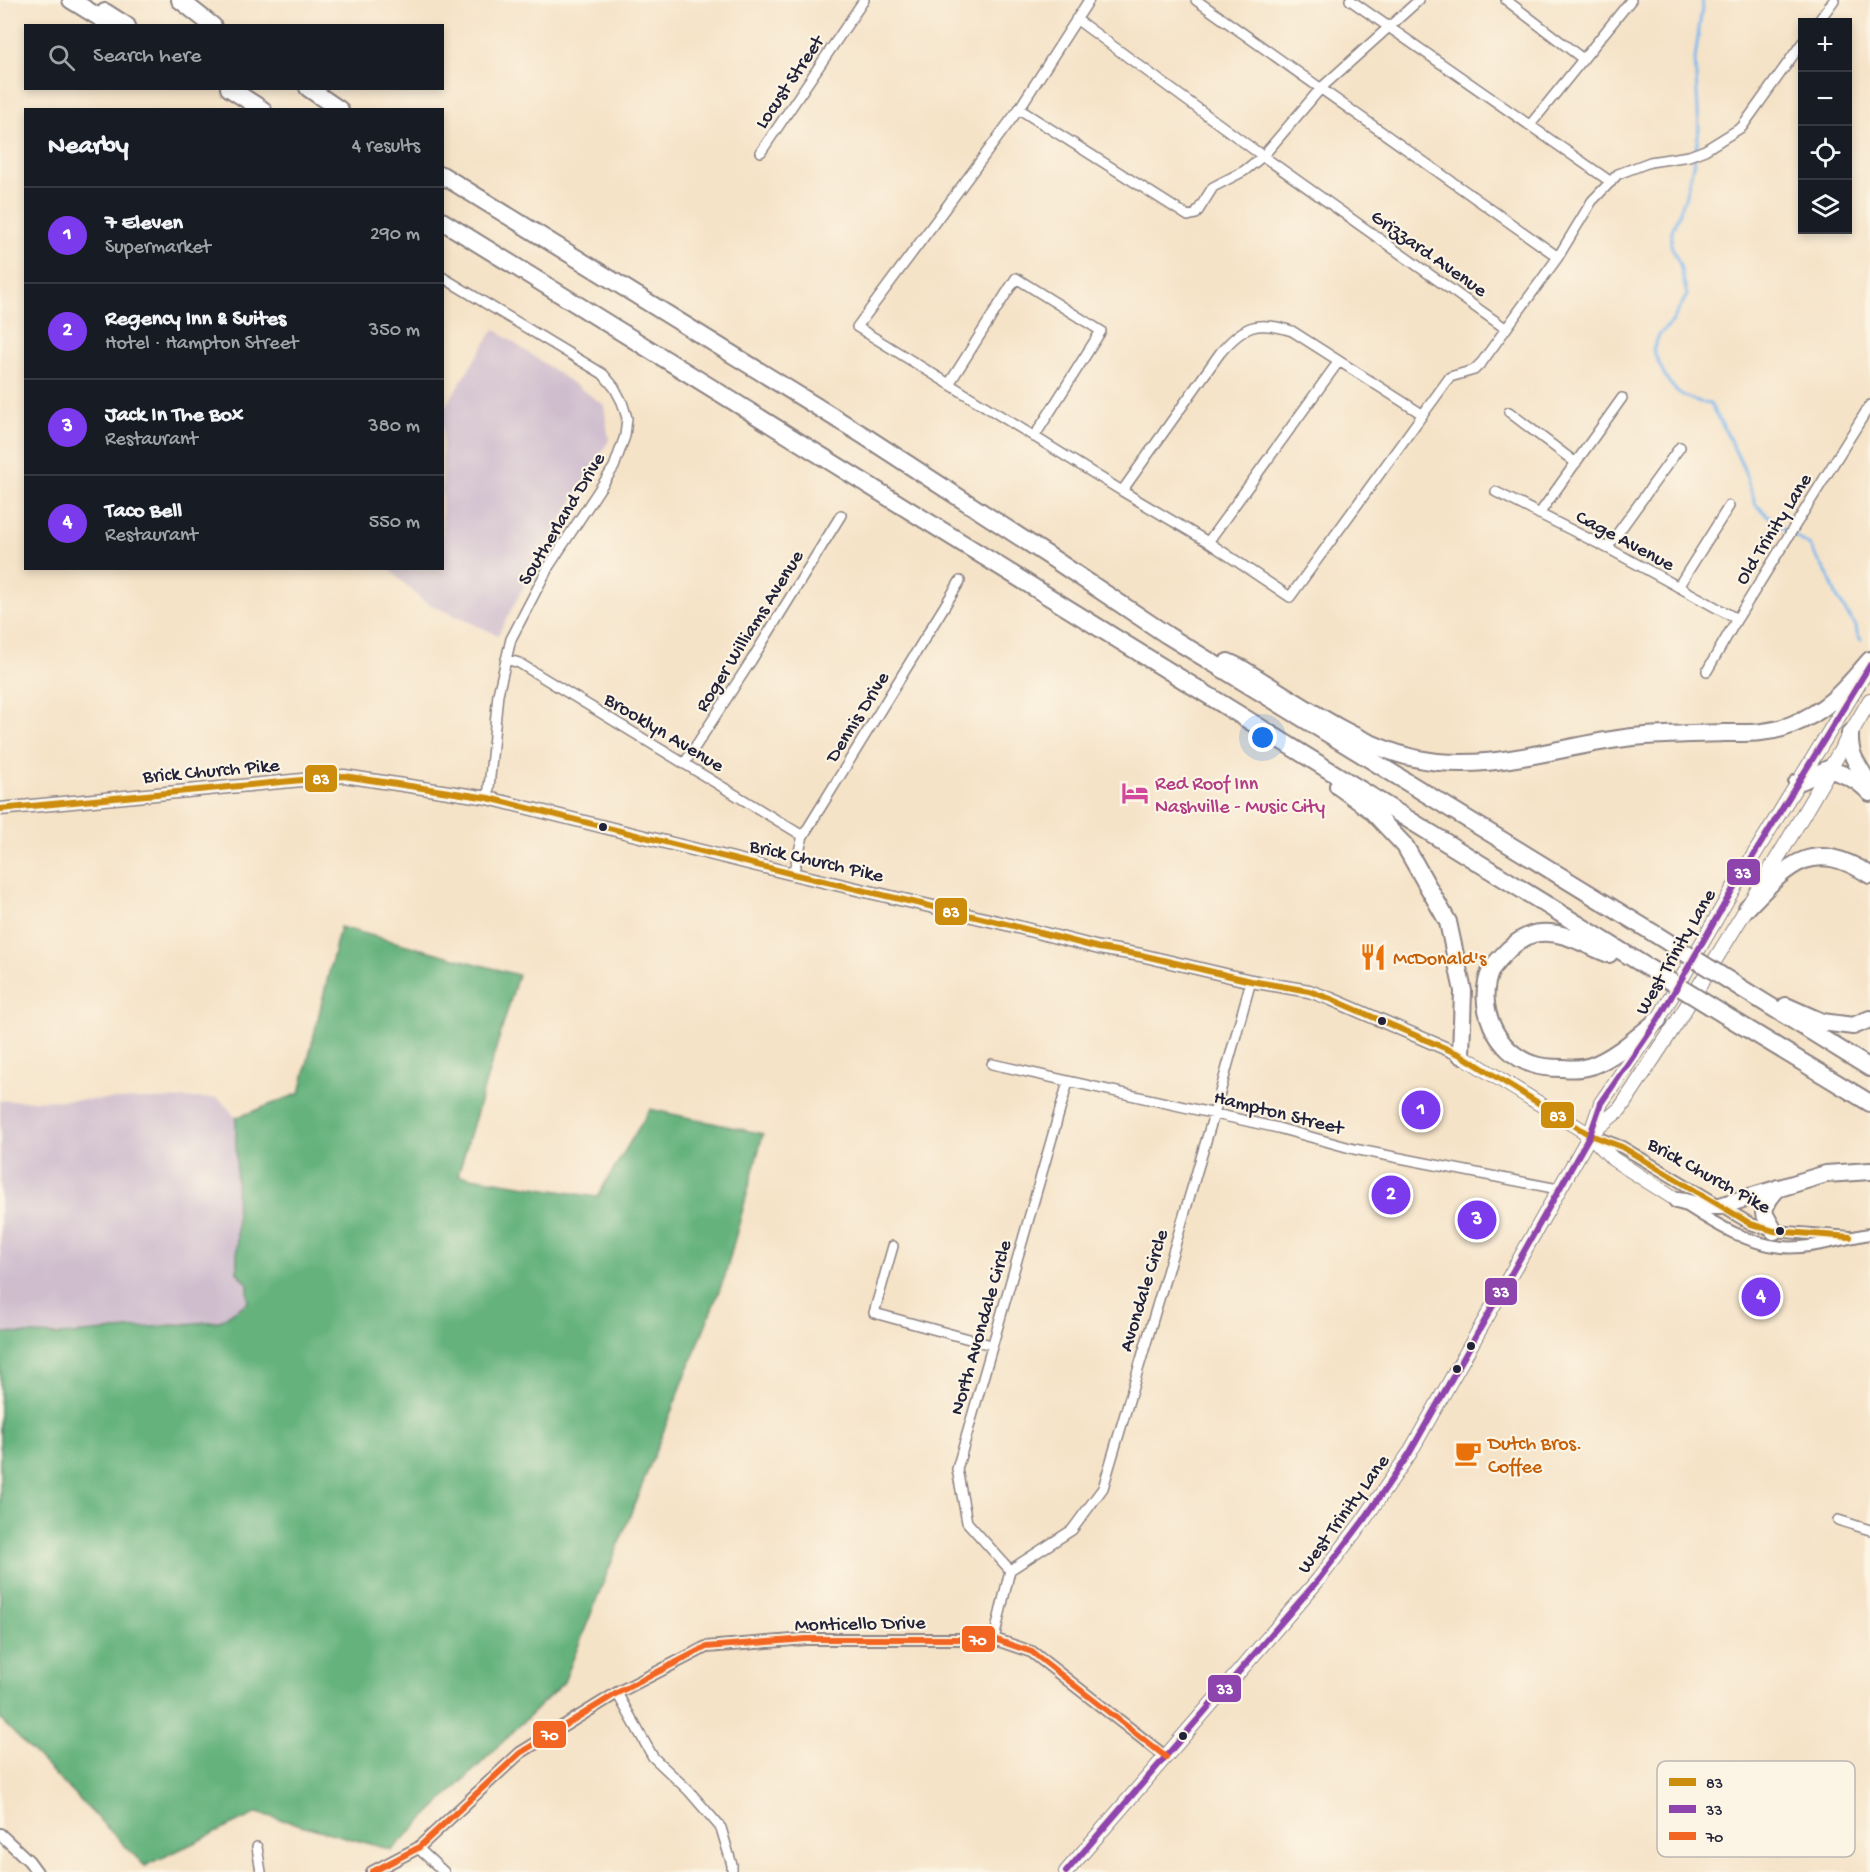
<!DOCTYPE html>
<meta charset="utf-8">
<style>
body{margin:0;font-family:"Gochi Hand",sans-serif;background:#242831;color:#f1f3f6}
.controls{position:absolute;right:18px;top:18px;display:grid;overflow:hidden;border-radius:0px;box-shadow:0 3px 9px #0003}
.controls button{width:54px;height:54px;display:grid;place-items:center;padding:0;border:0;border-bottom:2px solid #363941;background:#171b24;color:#f1f3f6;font:30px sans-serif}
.you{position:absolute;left:1263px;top:738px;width:21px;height:21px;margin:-15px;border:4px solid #fff;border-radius:50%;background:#1a73e8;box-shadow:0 0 0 9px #1a73e833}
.badge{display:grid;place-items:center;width:39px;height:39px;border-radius:50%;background:#7c3aed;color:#fff;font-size:20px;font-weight:700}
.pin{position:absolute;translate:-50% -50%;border:3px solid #fff;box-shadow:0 2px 6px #0006}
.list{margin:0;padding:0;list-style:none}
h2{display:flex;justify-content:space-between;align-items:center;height:78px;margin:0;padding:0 24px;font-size:26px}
h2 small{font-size:20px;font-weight:400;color:#9ea1a6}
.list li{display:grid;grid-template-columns:39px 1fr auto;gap:18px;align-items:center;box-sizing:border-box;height:96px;padding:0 24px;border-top:2px solid #363941}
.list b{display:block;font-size:22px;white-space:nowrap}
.list p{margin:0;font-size:20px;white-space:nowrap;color:#9ea1a6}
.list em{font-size:20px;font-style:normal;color:#9ea1a6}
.icon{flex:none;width:33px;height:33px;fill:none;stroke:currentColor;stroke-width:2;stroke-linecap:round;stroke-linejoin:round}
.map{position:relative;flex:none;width:1870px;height:1872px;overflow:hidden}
.search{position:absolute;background:#171b24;box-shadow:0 3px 9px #0003;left:24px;top:24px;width:420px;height:66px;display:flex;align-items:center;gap:15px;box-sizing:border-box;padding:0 21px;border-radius:0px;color:#9ea1a6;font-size:22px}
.panel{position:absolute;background:#171b24;box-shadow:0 3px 9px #0003;left:24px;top:108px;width:420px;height:462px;border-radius:0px}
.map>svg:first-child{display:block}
</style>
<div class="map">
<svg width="1870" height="1872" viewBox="0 0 1870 1872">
<rect width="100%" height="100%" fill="#fcf5e5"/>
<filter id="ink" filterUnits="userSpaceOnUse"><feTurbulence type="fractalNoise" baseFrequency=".0167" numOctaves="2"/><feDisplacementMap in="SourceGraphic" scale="12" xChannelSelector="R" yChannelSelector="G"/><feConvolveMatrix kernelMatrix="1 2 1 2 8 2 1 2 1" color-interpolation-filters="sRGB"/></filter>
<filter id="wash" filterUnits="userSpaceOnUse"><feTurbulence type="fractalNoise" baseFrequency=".008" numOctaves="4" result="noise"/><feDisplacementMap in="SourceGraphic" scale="24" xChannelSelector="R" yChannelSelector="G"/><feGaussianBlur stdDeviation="1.35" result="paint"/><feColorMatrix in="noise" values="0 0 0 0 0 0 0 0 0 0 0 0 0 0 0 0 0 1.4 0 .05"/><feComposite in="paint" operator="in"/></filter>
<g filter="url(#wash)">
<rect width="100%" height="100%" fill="#f5e3c8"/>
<path fill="#cfbdce" d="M 494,329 L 604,405 L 609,440 L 529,576 L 498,635 L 424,602 L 389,569 L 442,568 L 443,410 Z
M 217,1098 L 223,1102 L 236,1118 L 237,1272 L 248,1284 L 248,1302 L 220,1321 L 61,1335 L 0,1333 L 0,1101 Z"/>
<path fill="#65b27d" stroke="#446a5c" stroke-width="1.5" d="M 340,927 L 518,975 L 458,1175 L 597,1197 L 650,1109 L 763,1134 L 725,1276 L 564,1682 L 392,1850 L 257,1813 L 145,1866 L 0,1719 L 0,1333 L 61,1335 L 220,1321 L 248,1302 L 248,1284 L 237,1272 L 236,1118 L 300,1093 Z"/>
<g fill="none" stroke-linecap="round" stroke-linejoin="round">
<path stroke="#7ab7ed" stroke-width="3" d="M 1696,150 L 1699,128 L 1695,59 L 1703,0
M 1695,157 L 1685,198 L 1672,231 L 1671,245 L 1680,265 L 1687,295 L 1672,322 L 1659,335 L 1653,350 C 1668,383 1671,397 1710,404 L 1725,430 L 1743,467 L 1756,505 L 1781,527 L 1809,545 L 1829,577 L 1837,597 L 1846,612 L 1856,626 L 1857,633 L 1861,640"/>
</g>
</g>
<g filter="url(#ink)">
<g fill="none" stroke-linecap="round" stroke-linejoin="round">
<defs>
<path id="minor" d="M 1089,0 L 1019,109 L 857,327 L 1122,491
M 1196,0 L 1558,257
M 1350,0 L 1611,182
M 1506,0 L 1583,59
M 1076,19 L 1253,149 L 1505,328
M 1818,22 L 1834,0
M 1019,109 L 1188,216 L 1196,214 L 1213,187 L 1244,171 L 1263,156 L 1321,88 L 1419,0
M 1530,125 L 1631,0
M 761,152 L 864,0
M 442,277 L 603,374 L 614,387 L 622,402 L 627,418 L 625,436 L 614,467 L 549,566 L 511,639 L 498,694 L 488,798
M 949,384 L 1016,278 L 1101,331 L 1034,437
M 1509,412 L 1576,463
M 1422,414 L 1292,331 C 1257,320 1244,325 1220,353 L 1122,491 L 1208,542 L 1290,597 L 1450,377 L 1474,370 L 1482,362 L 1558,257 L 1592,201 L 1618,174 L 1650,162 L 1689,156 L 1705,150 L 1742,127 L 1802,43
M 1496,492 L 1613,551 L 1737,619
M 1539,514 L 1622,398
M 1208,542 L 1339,361
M 1607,548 L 1680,447
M 1678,587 L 1729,506
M 506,659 L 519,663 L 803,836
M 1707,671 L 1737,619 L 1870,405
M 684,764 L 751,661 L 841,515
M 793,874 L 803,836 L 960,581
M 992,1064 L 1278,1128 L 1354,1149 L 1558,1189
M 893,1246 L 874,1313 L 991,1345
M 1838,1520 L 1870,1530
M 1010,1570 L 1072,1530 L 1103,1488 L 1214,1114 L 1251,981
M 1010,1570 L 967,1522 L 957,1469 L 1068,1082
M 994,1639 L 1010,1570
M 617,1693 L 653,1757 L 689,1791 L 721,1828 L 732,1865 L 732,1872
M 257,1847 L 261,1872
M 418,1848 L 444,1872"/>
<path id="tertiary" d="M 1593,1136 L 1622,1147 L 1751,1224 L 1774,1231 L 1850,1237
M 1689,1207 C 1717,1225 1748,1244 1782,1247 C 1809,1250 1843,1238 1870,1234
M 0,1834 L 29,1861 L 37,1872
M 372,1872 L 418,1848 L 520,1753 L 617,1693 L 706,1647 L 806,1639 L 994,1639 L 1032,1652 L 1166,1757"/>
<path id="secondary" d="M 0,809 L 344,776 L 488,798 L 793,874 L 1006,924 L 1099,948 L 1141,955 L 1251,981 L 1309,991 L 1331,999 L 1461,1055"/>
<path id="primary" d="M 1461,1055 L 1590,1135 L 1613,1159 L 1677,1200
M 1591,1133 L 1620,1109 L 1674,1027 L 1786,844 L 1870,700
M 1066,1872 L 1319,1579 L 1363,1521 L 1409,1454 L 1590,1135 L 1601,1103 L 1658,1020 L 1733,889 L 1864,675"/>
<path id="motorway" d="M 71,0 L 113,26
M 180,0 L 213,26
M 105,12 L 127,26
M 229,88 L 263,110
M 308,88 L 340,110
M 442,175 L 866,437 L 1049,556 L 1167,635 L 1655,934
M 442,221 L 1634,959
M 1228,662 L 1241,668 C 1292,699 1356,745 1414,758 C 1488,775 1560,745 1633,737 C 1663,734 1694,734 1724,733 C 1747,733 1769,734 1791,725 C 1829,710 1845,689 1870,660
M 1850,733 C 1849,761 1860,764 1870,787
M 1797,783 L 1828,769 C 1846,775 1857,779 1870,793
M 1338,786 L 1371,810 L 1405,846 L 1448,922 L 1463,991 L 1461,1055
M 1747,908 C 1788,865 1811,837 1870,875
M 1609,954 C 1586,946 1567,931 1540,933 C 1529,933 1517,942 1509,949 C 1503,955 1495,963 1491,970 C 1475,1005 1496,1052 1532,1064 C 1542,1068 1553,1068 1563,1068 C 1572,1069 1582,1069 1591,1066 C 1616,1057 1638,1036 1658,1020
M 1741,988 L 1870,1068
M 1786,1006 L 1822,1022 L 1853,1026 L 1870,1019
M 1723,1014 L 1870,1103
M 1677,1200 L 1699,1206 L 1720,1206 L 1826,1174 L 1870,1171
M 1774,1231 L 1764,1213 C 1765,1203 1771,1196 1778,1188"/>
</defs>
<use href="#minor" stroke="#8c8282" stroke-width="12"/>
<use href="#tertiary" stroke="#8c8282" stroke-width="14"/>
<use href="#secondary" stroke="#8c8282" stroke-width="15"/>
<use href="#primary" stroke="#8c8282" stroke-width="16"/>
<use href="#motorway" stroke="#8c8282" stroke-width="20"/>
<use href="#minor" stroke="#fff" stroke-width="9"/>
<use href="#tertiary" stroke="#fff" stroke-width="10"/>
<use href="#secondary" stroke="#fff" stroke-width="12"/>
<use href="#primary" stroke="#fff" stroke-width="14"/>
<use href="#motorway" stroke="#fff" stroke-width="16"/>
<defs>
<path id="motorway-bridge" d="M 1655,934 L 1741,988
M 1634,959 L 1723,1014"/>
</defs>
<use href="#motorway-bridge" stroke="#8c8282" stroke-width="20" stroke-linecap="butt"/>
<use href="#motorway-bridge" stroke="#fff" stroke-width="16"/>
<defs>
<path id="bus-1" d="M 0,809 L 344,776 L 488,798 L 793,874 L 1006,924 L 1099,948 L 1141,955 L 1251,981 L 1309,991 L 1331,999 L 1461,1055 L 1590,1135 L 1622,1147 L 1751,1224 L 1774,1231 L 1850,1237"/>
<path id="bus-2" d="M 1066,1872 L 1319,1579 L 1363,1521 L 1409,1454 L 1590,1135 L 1601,1103 L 1658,1020 L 1733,889 L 1870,665"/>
<path id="bus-3" d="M 372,1872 L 418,1848 L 520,1753 L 617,1693 L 706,1647 L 806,1639 L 994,1639 L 1032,1652 L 1166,1757"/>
</defs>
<use href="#bus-1" stroke="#fcf5e5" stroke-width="10"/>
<use href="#bus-2" stroke="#fcf5e5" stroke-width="10"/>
<use href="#bus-3" stroke="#fcf5e5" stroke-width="10"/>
<use href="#bus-1" stroke="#cc8c0c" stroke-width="6"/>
<use href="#bus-2" stroke="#8e44ad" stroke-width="6"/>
<use href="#bus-3" stroke="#f26522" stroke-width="6"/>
</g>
</g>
<defs>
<symbol id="hotel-bare" viewBox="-9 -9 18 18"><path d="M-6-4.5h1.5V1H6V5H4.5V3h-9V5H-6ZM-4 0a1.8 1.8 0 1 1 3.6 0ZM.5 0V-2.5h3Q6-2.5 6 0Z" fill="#d1479c" stroke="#fcf5e5" stroke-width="2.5" paint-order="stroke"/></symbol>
<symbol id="restaurant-bare" viewBox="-9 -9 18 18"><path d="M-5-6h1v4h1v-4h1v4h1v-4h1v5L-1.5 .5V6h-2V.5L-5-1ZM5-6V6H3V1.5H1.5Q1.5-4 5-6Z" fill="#e8710a" stroke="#fcf5e5" stroke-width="2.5" paint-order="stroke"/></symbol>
<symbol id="cafe-bare" viewBox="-9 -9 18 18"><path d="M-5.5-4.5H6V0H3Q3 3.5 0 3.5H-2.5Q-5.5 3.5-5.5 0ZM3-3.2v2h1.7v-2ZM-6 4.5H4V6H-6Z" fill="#e8710a" stroke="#fcf5e5" stroke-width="2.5" paint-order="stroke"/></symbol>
</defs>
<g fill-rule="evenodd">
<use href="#hotel-bare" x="1116" y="774" width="38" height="38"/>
<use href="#restaurant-bare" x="1354" y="938" width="38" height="38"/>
<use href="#cafe-bare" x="1449" y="1434" width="38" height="38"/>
</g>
<g fill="#22223b" stroke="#fcf5e5" stroke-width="2">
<circle cx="603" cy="827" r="5"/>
<circle cx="1382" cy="1021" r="5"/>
<circle cx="1780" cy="1231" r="5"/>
<circle cx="1471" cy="1346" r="5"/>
<circle cx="1457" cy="1369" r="5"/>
<circle cx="1183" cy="1736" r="5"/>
</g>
<g text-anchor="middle" stroke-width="4.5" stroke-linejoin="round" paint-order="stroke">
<g font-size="20" fill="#22223b" stroke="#fcf5e5">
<text transform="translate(788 81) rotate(-56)" y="7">Locust Street</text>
<text transform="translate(1430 252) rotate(35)" y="7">Grizzard Avenue</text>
<text transform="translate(560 518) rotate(-59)" y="7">Southerland Drive</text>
<text transform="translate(1772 528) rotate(-58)" y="7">Old Trinity Lane</text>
<text transform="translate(1626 539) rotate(28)" y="7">Cage Avenue</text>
<text transform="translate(748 630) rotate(-58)" y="7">Roger Williams Avenue</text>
<text transform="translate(856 716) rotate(-58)" y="7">Dennis Drive</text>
<text transform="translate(665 731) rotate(31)" y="7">Brooklyn Avenue</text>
<text transform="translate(211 769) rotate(-5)" y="7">Brick Church Pike</text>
<text transform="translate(817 859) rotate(13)" y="7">Brick Church Pike</text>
<text transform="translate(1674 951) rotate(-60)" y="7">West Trinity Lane</text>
<text transform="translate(1279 1111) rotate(14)" y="7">Hampton Street</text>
<text transform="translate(1710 1174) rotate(29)" y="7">Brick Church Pike</text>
<text transform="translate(1142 1290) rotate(-73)" y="7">Avondale Circle</text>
<text transform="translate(979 1327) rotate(-74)" y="7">North Avondale Circle</text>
<text transform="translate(1342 1513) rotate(-54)" y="7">West Trinity Lane</text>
<text transform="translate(860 1622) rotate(-1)" y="7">Monticello Drive</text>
</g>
<g font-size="20" fill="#b23c85" stroke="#fcf5e5" text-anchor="start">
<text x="1155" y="789">Red Roof Inn<tspan x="1155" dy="23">Nashville - Music City</tspan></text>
</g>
<g font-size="20" fill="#c56008" stroke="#fcf5e5" text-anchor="start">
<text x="1393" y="964">McDonald's</text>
<text x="1488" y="1449">Dutch Bros.<tspan x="1488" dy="23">Coffee</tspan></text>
</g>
</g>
<rect x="1657" y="1761" width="198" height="96" rx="9" fill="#fcf5e5" stroke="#bbb6b2" stroke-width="1.5"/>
<rect x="1669" y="1778" width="27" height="8" fill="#cc8c0c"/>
<rect x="1669" y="1805" width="27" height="8" fill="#8e44ad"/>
<rect x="1669" y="1832" width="27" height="8" fill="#f26522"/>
<g font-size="16" fill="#22223b">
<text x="1706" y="1788">83</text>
<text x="1706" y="1815">33</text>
<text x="1706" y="1842">70</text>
</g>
<g stroke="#fcf5e5" stroke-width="2">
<rect x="304" y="764" width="34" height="29" rx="6" fill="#cc8c0c"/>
<rect x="1726" y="858" width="35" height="28" rx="6" fill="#8e44ad"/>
<rect x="934" y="897" width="34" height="29" rx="6" fill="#cc8c0c"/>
<rect x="1540" y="1101" width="35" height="28" rx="6" fill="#cc8c0c"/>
<rect x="1484" y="1277" width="34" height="29" rx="6" fill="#8e44ad"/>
<rect x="961" y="1625" width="35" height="28" rx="6" fill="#f26522"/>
<rect x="1207" y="1674" width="35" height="29" rx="6" fill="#8e44ad"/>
<rect x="532" y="1720" width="35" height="29" rx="6" fill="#f26522"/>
</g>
<g font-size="16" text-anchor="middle" font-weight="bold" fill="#fff">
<text x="321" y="784">83</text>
<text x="1743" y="878">33</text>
<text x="951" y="917">83</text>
<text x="1558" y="1121">83</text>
<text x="1501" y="1297">33</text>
<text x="978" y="1645">70</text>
<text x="1225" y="1694">33</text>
<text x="550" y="1740">70</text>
</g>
</svg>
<div class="controls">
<button>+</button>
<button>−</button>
<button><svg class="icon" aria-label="locate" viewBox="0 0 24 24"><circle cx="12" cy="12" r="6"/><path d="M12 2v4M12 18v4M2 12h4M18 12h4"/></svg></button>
<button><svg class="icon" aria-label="layers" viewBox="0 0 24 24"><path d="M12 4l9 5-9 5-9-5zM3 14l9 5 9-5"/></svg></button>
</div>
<div class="you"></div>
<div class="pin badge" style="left:1421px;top:1110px">1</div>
<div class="pin badge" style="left:1391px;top:1195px">2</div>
<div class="pin badge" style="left:1477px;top:1220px">3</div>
<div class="pin badge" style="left:1761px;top:1297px">4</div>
<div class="search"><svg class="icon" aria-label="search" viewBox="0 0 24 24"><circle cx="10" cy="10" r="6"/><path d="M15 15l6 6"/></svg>Search here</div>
<section class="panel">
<h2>Nearby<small>4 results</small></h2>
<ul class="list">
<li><span class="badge">1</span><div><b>7 Eleven</b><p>Supermarket</p></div><em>290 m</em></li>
<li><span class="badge">2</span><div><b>Regency Inn &amp; Suites</b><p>Hotel · Hampton Street</p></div><em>350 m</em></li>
<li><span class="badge">3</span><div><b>Jack In The Box</b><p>Restaurant</p></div><em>380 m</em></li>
<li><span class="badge">4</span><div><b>Taco Bell</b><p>Restaurant</p></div><em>550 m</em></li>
</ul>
</section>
</div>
